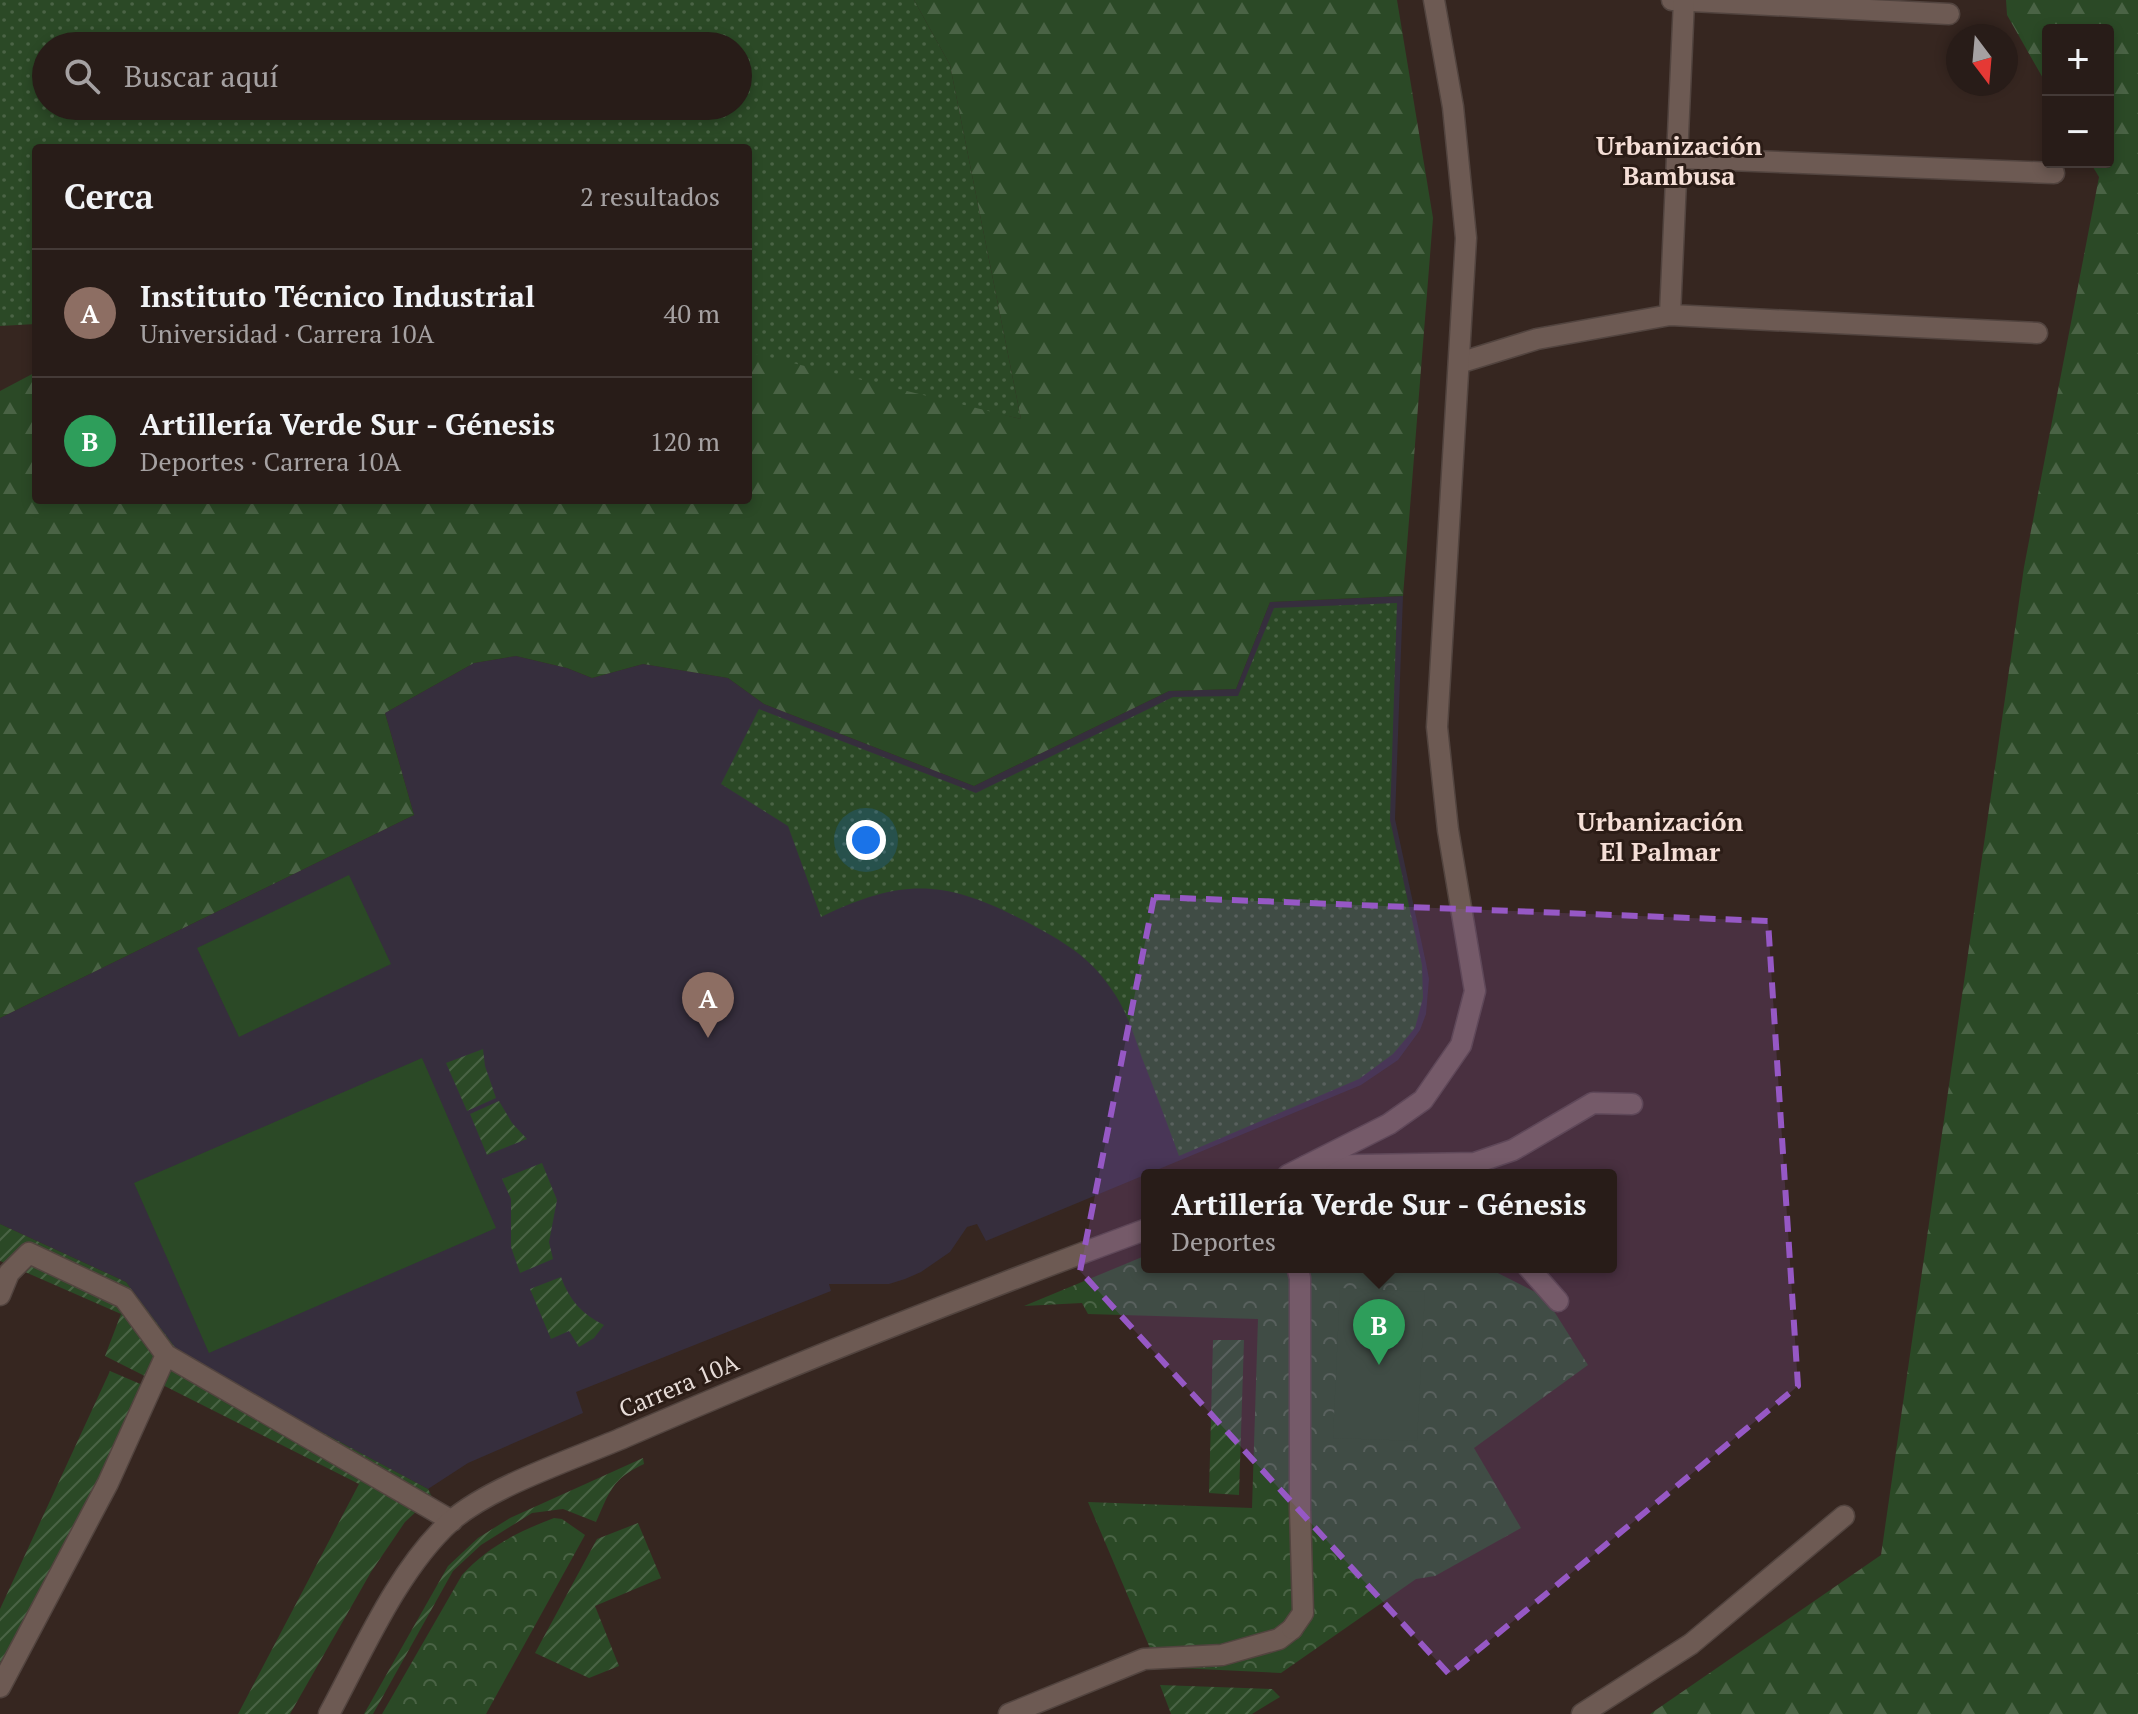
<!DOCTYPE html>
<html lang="es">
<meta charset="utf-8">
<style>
body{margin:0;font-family:"PT Serif",serif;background:#302521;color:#f1f3f6}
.controls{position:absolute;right:24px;top:24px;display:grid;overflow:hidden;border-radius:8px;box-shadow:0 4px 12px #0003}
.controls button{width:72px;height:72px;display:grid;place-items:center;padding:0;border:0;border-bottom:2px solid #443a37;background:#281c18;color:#f1f3f6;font:40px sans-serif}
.compass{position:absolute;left:1946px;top:24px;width:72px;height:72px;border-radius:50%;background:#281c18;box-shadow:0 4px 12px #0003;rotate:164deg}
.you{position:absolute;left:866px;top:840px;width:28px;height:28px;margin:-20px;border:6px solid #fff;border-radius:50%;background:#1a73e8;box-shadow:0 0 0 12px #1a73e833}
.badge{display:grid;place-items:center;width:52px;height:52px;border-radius:50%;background:#2563eb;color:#fff;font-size:26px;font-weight:700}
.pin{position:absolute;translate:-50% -66px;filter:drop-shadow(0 2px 4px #0008)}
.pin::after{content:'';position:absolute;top:42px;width:28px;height:24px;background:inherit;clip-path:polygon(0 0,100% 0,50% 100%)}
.popup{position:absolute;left:1141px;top:1169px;width:476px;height:104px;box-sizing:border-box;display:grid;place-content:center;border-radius:8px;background:#281c18;filter:drop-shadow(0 2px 6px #0005);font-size:26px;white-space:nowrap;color:#a5a1a2}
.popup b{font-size:30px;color:#f1f3f6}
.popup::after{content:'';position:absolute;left:50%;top:100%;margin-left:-16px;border:16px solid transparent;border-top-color:#281c18}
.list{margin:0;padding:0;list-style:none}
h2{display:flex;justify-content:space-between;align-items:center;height:104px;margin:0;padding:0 32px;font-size:34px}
h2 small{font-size:26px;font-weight:400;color:#a5a1a2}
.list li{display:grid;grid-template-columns:52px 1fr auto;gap:24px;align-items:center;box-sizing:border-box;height:128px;padding:0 32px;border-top:2px solid #443a37}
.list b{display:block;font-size:30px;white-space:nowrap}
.list p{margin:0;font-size:26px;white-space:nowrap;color:#a5a1a2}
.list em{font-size:26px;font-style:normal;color:#a5a1a2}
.icon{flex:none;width:44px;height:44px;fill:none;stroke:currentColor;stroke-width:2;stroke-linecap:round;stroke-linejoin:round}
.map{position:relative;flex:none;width:2138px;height:1714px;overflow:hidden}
.search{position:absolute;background:#281c18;box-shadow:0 4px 12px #0003;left:32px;top:32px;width:720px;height:88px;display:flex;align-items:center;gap:20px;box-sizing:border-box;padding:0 28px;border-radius:44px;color:#a5a1a2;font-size:30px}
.panel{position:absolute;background:#281c18;box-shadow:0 4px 12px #0003;left:32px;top:144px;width:720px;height:360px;border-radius:8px}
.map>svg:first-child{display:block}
</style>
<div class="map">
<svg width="2138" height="1714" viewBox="0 0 2138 1714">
<defs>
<pattern id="grass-dots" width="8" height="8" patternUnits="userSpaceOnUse" patternTransform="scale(2)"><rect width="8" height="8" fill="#2b4926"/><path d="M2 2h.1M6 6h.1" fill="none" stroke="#4a6345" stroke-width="1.8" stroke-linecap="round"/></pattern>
<pattern id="forest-firs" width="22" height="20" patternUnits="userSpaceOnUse" patternTransform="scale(2)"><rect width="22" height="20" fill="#2b4926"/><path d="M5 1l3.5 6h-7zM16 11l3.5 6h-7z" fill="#4a6345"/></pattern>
<pattern id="park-crowns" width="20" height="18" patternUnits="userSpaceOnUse" patternTransform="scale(2)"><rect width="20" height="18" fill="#2b4926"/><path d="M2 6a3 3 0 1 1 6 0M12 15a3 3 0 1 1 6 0" fill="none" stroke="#4a6345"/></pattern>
<pattern id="garden-furrows" width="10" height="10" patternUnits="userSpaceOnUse" patternTransform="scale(2)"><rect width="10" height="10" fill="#2b4926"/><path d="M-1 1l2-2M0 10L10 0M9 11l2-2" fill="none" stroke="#4a6345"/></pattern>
</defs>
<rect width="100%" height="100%" fill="#362620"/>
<path fill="#362e3d" d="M 1403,596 L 1395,819 L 1426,963 L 1429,979 L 1426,1014 L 1420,1030 L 1398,1060 L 1361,1085 L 986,1241 L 977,1224 L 967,1227 L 950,1252 L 921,1272 L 905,1279 L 889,1284 L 829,1284 L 831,1291 L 576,1392 L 583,1413 L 468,1463 L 428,1489 L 182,1358 L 126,1282 L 0,1224 L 0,1018 L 414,815 L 385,713 L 474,663 L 516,656 L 567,668 L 592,678 L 643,664 L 728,678 L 764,704 L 974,786 L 1169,691 L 1236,689 L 1270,602 Z"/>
<path fill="url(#grass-dots)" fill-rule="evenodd" d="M 0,0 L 914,0 L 950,65 L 1021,419 L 748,360 L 748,148 L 36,148 L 36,324 L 0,326 ZM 46,46 L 738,46 L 738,106 L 46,106 Z
M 1397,603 L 1390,820 L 1422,965 L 1423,998 L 1415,1028 L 1393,1054 L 1359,1079 L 1179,1156 C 1167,1123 1155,1091 1142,1058 C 1135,1038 1128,1015 1116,996 C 1091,956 1064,942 1023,920 C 944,879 901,878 821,917 L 788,826 L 721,784 L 759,709 L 976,793 L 1173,697 L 1238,696 L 1274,608 Z"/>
<path fill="url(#forest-firs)" d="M 914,0 L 1397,0 L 1433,218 L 1403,596 L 1270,602 L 1236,689 L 1169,691 L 974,786 L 764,704 L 728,678 L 643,664 L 592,678 L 567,668 L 516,656 L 474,663 L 385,713 L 414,815 L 0,1018 L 0,391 L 36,372 L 36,500 L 748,500 L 748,352 L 1021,419 L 950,65 Z
M 2006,0 L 2138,0 L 2138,1714 L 1650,1714 L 1881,1555 L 2024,567 L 2099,177 L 2090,162 L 2108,162 L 2108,30 L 2048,30 L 2048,87 L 2007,15 Z"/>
<path fill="url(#park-crowns)" d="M 1147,1255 L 1147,1267 L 1486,1267 L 1545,1297 L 1588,1365 L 1474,1448 L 1521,1528 L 1435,1576 L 1416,1579 L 1281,1673 L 1158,1667 L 1088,1502 L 1252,1508 L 1258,1319 L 1088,1314 L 1082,1303 L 1024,1306 Z
M 554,1518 L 562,1519 L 585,1535 L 486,1714 L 382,1714 L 462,1575 C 488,1547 517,1532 554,1518 Z"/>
<path fill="url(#garden-furrows)" d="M 483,1049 L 485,1066 L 496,1098 L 467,1111 L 446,1063 Z
M 499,1101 L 512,1123 L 527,1139 L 487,1155 L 470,1114 Z
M 542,1163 L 557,1200 L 549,1242 L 553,1259 L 520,1273 L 511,1247 L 511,1199 L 502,1179 Z
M 0,1224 L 126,1282 L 183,1358 L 428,1489 L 432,1497 L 405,1522 L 371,1572 L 290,1714 L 238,1714 L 359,1484 L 105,1356 L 121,1314 L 0,1261 Z
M 561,1277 C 569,1300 583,1315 604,1325 L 594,1338 L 579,1347 L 569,1331 L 551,1339 L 530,1289 Z
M 1213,1340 L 1244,1340 L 1239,1495 L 1209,1493 Z
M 110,1371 L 152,1389 L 0,1677 L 0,1609 Z
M 643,1458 L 644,1464 C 612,1479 610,1491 596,1522 L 563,1509 L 532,1513 L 481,1545 L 453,1571 L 373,1714 L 364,1714 L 448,1566 L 478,1538 L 510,1518 Z
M 638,1523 L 661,1578 L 595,1606 L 619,1666 L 589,1678 L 535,1653 L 597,1539 Z
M 1160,1685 L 1272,1689 L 1280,1697 L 1252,1714 L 1171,1714 Z"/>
<path fill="#2b4926" d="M 349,875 L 391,964 L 239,1037 L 197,948 Z
M 422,1058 L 496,1228 L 209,1353 L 134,1183 Z
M 1340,1288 L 1425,1292 L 1417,1441 L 1333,1438 Z"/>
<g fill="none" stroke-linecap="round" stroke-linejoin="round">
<defs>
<path id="service" d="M 1582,1714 L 1691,1644 L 1844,1516"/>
<path id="pedestrian" d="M 1672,0 L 1949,14
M 1677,158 L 2054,173
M 0,1295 L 9,1273 L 29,1253 L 124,1298 L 166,1355 L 452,1521
M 0,1687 L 108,1483 L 166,1355
M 1009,1714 L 1144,1659 L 1222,1655 L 1279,1639 L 1292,1629"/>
<path id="minor" d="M 1670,315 L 1684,0
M 1459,363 L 1537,339 L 1670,315 L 2037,333
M 1306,1166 L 1475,1163 L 1513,1150 L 1593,1103 L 1632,1104
M 1528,1267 L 1558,1301
M 1292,1629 L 1303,1613 L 1300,1509 L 1300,1278 L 1297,1267"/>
<path id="tertiary" d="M 1288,1175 L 1389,1124 L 1423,1100 L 1461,1045 L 1475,991 L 1448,830 L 1437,727 L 1466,238 L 1453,107 L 1434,0
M 329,1714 C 363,1651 398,1569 451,1521 C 491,1486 574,1459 625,1437 C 797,1362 971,1294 1147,1229"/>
</defs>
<use href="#service" stroke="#52443f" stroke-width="23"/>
<use href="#pedestrian" stroke="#52443f" stroke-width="23"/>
<use href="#minor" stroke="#52443f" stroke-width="23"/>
<use href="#tertiary" stroke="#52443f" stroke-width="23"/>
<use href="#service" stroke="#6d5a53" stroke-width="20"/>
<use href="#pedestrian" stroke="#6d5a53" stroke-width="20"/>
<use href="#minor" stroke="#6d5a53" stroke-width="20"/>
<use href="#tertiary" stroke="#6d5a53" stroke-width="20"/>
</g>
<path fill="#9658c5" fill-opacity="0.2" stroke="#9658c5" stroke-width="6" stroke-dasharray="16 10" stroke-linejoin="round" d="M 1154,897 L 1768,921 L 1798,1386 L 1449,1674 L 1080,1271 Z"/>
<g text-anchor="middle" stroke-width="6" stroke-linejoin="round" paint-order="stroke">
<g font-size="24" fill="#e7dcd8" stroke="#2b1c16">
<text transform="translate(679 1386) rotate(-23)" y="8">Carrera 10A</text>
</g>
<g font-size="26" font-weight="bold" fill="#f5dfd7" stroke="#2b1c16">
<text x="1679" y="155">Urbanización<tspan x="1679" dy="30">Bambusa</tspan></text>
<text x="1660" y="831">Urbanización<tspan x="1660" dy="30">El Palmar</tspan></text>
</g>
</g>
</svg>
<div class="controls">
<button>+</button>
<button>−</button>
</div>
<svg class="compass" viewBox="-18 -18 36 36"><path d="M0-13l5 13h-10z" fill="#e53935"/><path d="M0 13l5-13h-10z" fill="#a5a1a2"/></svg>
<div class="you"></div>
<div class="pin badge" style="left:708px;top:1038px;background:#8d6e63">A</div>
<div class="pin badge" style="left:1379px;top:1365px;background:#2e9e5b">B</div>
<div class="popup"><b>Artillería Verde Sur - Génesis</b>Deportes</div>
<div class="search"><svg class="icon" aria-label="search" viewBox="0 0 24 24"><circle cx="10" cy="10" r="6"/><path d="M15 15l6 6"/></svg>Buscar aquí</div>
<section class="panel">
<h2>Cerca<small>2 resultados</small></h2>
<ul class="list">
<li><span class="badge" style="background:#8d6e63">A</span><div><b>Instituto Técnico Industrial</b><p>Universidad · Carrera 10A</p></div><em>40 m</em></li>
<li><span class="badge" style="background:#2e9e5b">B</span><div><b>Artillería Verde Sur - Génesis</b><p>Deportes · Carrera 10A</p></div><em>120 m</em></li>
</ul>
</section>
</div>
